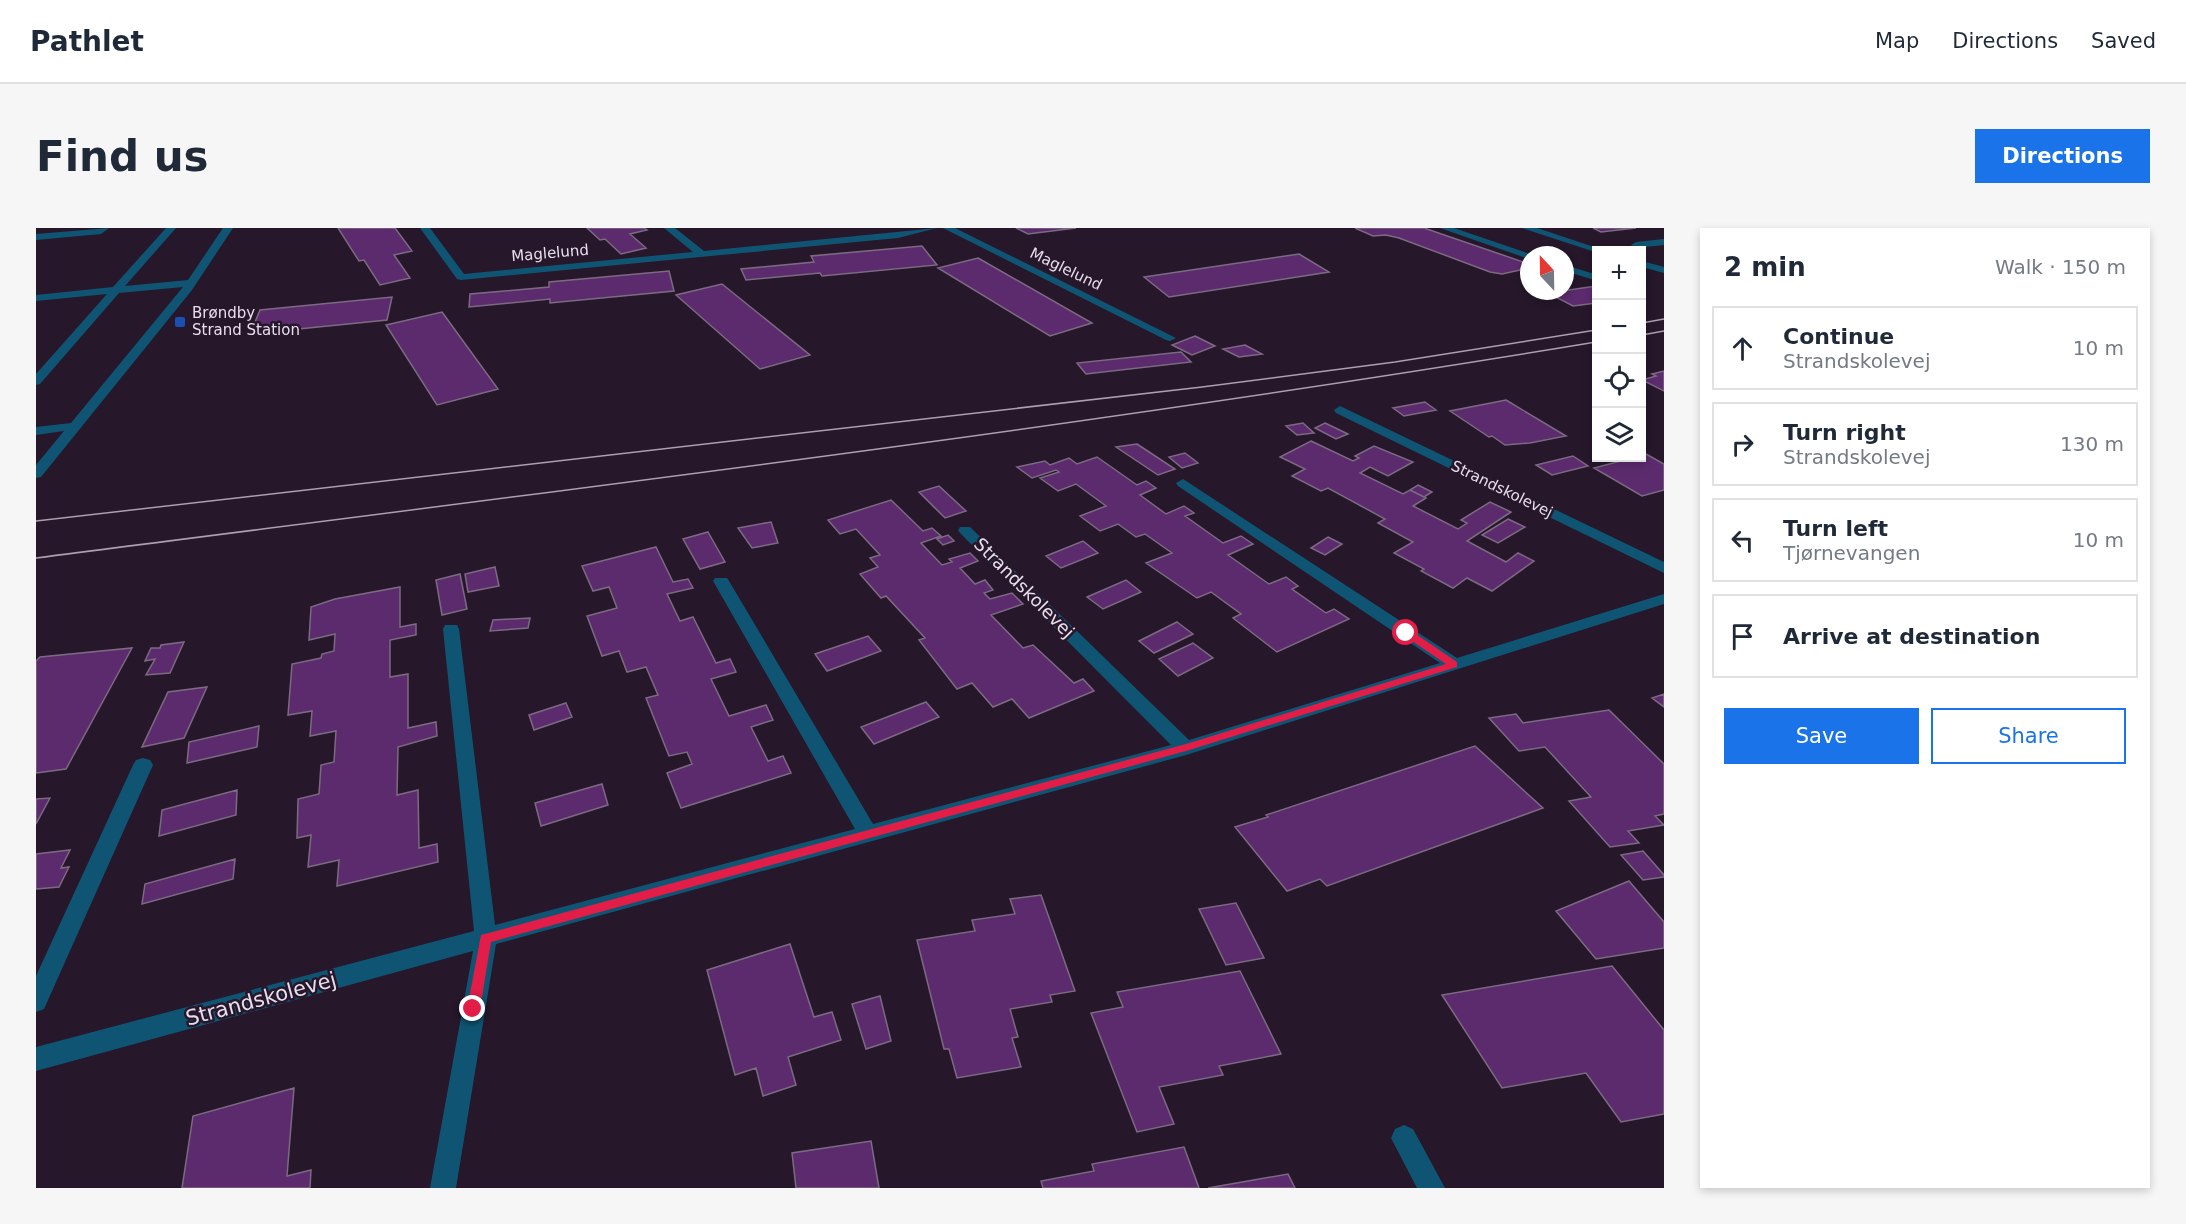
<!DOCTYPE html>
<meta charset="utf-8">
<style>
body{margin:0;font-family:"DejaVu Sans",sans-serif;background:#f6f6f7;color:#1f2937}
.controls{position:absolute;right:18px;top:18px;display:grid;overflow:hidden;border-radius:0px;box-shadow:0 3px 9px #0003}
.controls button{width:54px;height:54px;display:grid;place-items:center;padding:0;border:0;border-bottom:2px solid #e0e1e3;background:#fff;color:#1f2937;font:30px sans-serif}
.compass{position:absolute;left:1484px;top:18px;width:54px;height:54px;border-radius:50%;background:#fff;box-shadow:0 3px 9px #0003;rotate:338deg}
.stop{position:absolute;width:18px;height:18px;margin:-14px;border:4px solid #e11d48;border-radius:50%;background:#fff}
.stop.end{background:#e11d48;border-color:#fff;box-shadow:0 2px 6px #0008}
.list{margin:0;padding:0;list-style:none}
h2{display:flex;justify-content:space-between;align-items:center;height:78px;margin:0;padding:0 24px;font-size:26px}
h2 small{font-size:20px;font-weight:400;color:#747a83}
.list li{display:grid;grid-template-columns:39px 1fr auto;gap:18px;align-items:center;box-sizing:border-box;height:84px;margin:0 12px 12px;padding:0 12px;border:2px solid #e0e1e3;border-radius:0px}
.list b{display:block;font-size:22px;white-space:nowrap}
.list p{margin:0;font-size:20px;white-space:nowrap;color:#747a83}
.list em{font-size:20px;font-style:normal;color:#747a83}
.actions{display:flex;gap:12px;padding:18px 24px}
.actions a{flex:1;padding:14px 0;border:2px solid #1a73e8;border-radius:0px;text-align:center;font-size:21px;color:#1a73e8}
.actions .main{background:#1a73e8;color:#fff}
.icon{flex:none;width:33px;height:33px;fill:none;stroke:currentColor;stroke-width:2;stroke-linecap:round;stroke-linejoin:round}
.map{position:relative;flex:none;width:1628px;height:960px;overflow:hidden;border-radius:0px}
header{display:flex;align-items:center;gap:36px;box-sizing:border-box;height:84px;padding:0 30px;background:#fff;border-bottom:2px solid #e0e1e3}
header strong{font-size:28px}
nav{display:flex;gap:33px;margin-inline-start:auto;font-size:21px}
.intro{display:flex;align-items:center;justify-content:space-between;box-sizing:border-box;height:144px;padding:0 36px}
h1{margin:0;font-size:42px}
.button{padding:15px 27px;border-radius:0px;background:#1a73e8;color:#fff;font-size:21px;font-weight:700}
main{display:flex;gap:36px;padding:0 36px}
aside{flex:1;background:#fff;border-radius:0px;box-shadow:0 3px 9px #0003}
.map>svg:first-child{display:block}
</style>
<header>
<strong>Pathlet</strong>
<nav><a>Map</a><a>Directions</a><a>Saved</a></nav>
</header>
<div class="intro"><h1>Find us</h1><a class="button">Directions</a></div>
<main>
<div class="map">
<svg width="1628" height="960" viewBox="0 0 1628 960">
<rect width="100%" height="100%" fill="#26172b"/>
<path fill="#5c2b6e" stroke="#7c6a82" stroke-width="1.5" d="M 302,0 L 359,0 L 376,23 L 358,27 L 374,50 L 344,57 L 328,32 L 323,33 Z
M 551,0 L 608,0 L 611,2 L 594,6 L 610,20 L 585,26 L 569,11 L 564,12 Z
M 980,0 L 1040,0 L 992,6 Z
M 1319,0 L 1388,0 L 1493,36 L 1493,40 L 1466,46 L 1454,44 L 1363,10 L 1350,7 L 1337,8 Z
M 1557,0 L 1600,0 L 1565,4 Z
M 886,18 L 901,37 L 786,48 L 784,45 L 710,52 L 705,41 L 778,34 L 775,28 Z
M 1263,26 L 1293,44 L 1133,69 L 1108,49 Z
M 942,30 L 1056,95 L 1014,108 L 902,40 Z
M 633,43 L 638,63 L 514,75 L 514,71 L 433,79 L 434,66 L 513,59 L 513,54 Z
M 686,56 L 774,127 L 724,141 L 640,67 Z
M 1560,58 L 1560,75 L 1537,78 L 1512,65 Z
M 356,69 L 351,92 L 214,106 L 224,82 Z
M 406,84 L 462,161 L 401,177 L 350,97 Z
M 1159,108 L 1179,118 L 1156,127 L 1136,117 Z
M 1209,117 L 1226,126 L 1203,129 L 1187,121 Z
M 1145,124 L 1155,134 L 1050,146 L 1041,135 Z
M 1628,143 L 1628,163 L 1606,152 L 1620,148 L 1616,146 Z
M 1470,172 L 1530,208 L 1494,215 L 1469,217 L 1456,208 L 1453,209 L 1414,183 Z
M 1389,174 L 1400,182 L 1368,188 L 1357,180 Z
M 1267,195 L 1278,205 L 1261,207 L 1250,198 Z
M 1289,195 L 1312,206 L 1300,211 L 1279,200 Z
M 1275,213 L 1317,233 L 1323,230 L 1319,228 L 1338,218 L 1377,234 L 1352,248 L 1334,239 L 1324,245 L 1367,266 L 1374,262 L 1390,270 L 1377,278 L 1422,301 L 1431,295 L 1425,292 L 1454,274 L 1475,284 L 1431,313 L 1470,334 L 1482,325 L 1498,333 L 1456,363 L 1431,350 L 1417,360 L 1385,343 L 1388,341 L 1358,325 L 1377,314 L 1342,295 L 1349,291 L 1292,260 L 1285,263 L 1256,248 L 1269,241 L 1244,229 Z
M 1101,216 L 1139,241 L 1122,247 L 1080,219 Z
M 1149,225 L 1162,235 L 1146,240 L 1133,229 Z
M 1610,226 L 1628,236 L 1628,262 L 1606,268 L 1558,240 L 1596,230 L 1606,230 L 1606,227 Z
M 1537,228 L 1552,238 L 1516,247 L 1500,237 Z
M 1061,229 L 1101,257 L 1110,253 L 1120,260 L 1104,267 L 1130,286 L 1148,278 L 1158,285 L 1149,288 L 1187,315 L 1205,308 L 1217,316 L 1192,327 L 1233,356 L 1250,349 L 1262,358 L 1256,361 L 1290,385 L 1298,381 L 1313,391 L 1241,424 L 1197,390 L 1205,386 L 1175,364 L 1161,370 L 1110,335 L 1136,325 L 1109,306 L 1100,309 L 1082,296 L 1064,303 L 1044,288 L 1070,278 L 1040,256 L 1022,263 L 1004,250 L 1023,244 L 1020,242 L 996,250 L 981,239 L 1009,233 L 1014,237 L 1033,230 L 1041,236 Z
M 1382,257 L 1396,264 L 1388,269 L 1374,262 Z
M 903,258 L 930,283 L 909,290 L 883,264 Z
M 855,272 L 887,303 L 896,300 L 905,308 L 885,315 L 906,337 L 916,334 L 913,331 L 934,325 L 942,333 L 924,340 L 939,356 L 949,352 L 957,362 L 948,365 L 954,371 L 976,365 L 987,376 L 955,387 L 987,420 L 997,417 L 1038,455 L 1047,451 L 1058,463 L 993,490 L 976,471 L 957,479 L 936,455 L 921,461 L 883,412 L 889,410 L 850,368 L 845,370 L 824,346 L 842,339 L 834,330 L 844,327 L 820,301 L 804,306 L 792,292 Z
M 1472,291 L 1489,299 L 1462,315 L 1446,307 Z
M 735,294 L 742,315 L 716,320 L 702,300 Z
M 672,304 L 689,334 L 664,341 L 647,311 Z
M 912,307 L 918,313 L 907,317 L 901,311 Z
M 1292,309 L 1306,316 L 1289,327 L 1275,320 Z
M 1047,313 L 1062,325 L 1025,340 L 1010,328 Z
M 620,319 L 637,354 L 652,351 L 657,360 L 631,366 L 644,393 L 657,389 L 680,435 L 694,431 L 700,444 L 675,451 L 693,488 L 730,477 L 737,492 L 715,499 L 732,533 L 747,528 L 755,545 L 645,580 L 631,545 L 656,536 L 651,524 L 633,528 L 610,470 L 622,467 L 610,439 L 591,444 L 583,423 L 566,428 L 551,388 L 581,380 L 573,359 L 557,363 L 546,338 Z
M 459,339 L 463,358 L 432,364 L 429,346 Z
M 424,346 L 431,381 L 406,387 L 400,352 Z
M 1090,352 L 1105,364 L 1067,381 L 1051,369 Z
M 364,359 L 364,399 L 380,396 L 380,407 L 354,412 L 354,449 L 372,446 L 372,500 L 400,494 L 401,508 L 362,519 L 361,567 L 382,562 L 383,620 L 401,616 L 402,634 L 301,658 L 303,632 L 272,639 L 275,607 L 261,610 L 262,571 L 283,566 L 285,537 L 298,534 L 300,503 L 274,508 L 276,483 L 252,487 L 256,436 L 285,430 L 286,426 L 298,423 L 299,406 L 273,412 L 275,379 L 299,371 Z
M 494,390 L 492,400 L 454,403 L 457,392 Z
M 1141,394 L 1157,406 L 1118,425 L 1103,413 Z
M 832,408 L 845,423 L 791,443 L 779,426 Z
M 148,414 L 134,445 L 110,447 L 119,431 L 109,433 L 115,420 L 124,420 L 125,417 Z
M 1157,415 L 1177,430 L 1142,448 L 1123,431 Z
M 96,420 L 30,541 L 0,545 L 0,433 L 4,429 Z
M 171,459 L 148,510 L 106,519 L 132,464 Z
M 1628,466 L 1628,479 L 1616,470 Z
M 890,474 L 903,489 L 838,516 L 825,499 Z
M 530,475 L 536,489 L 498,502 L 493,487 Z
M 1573,482 L 1628,536 L 1628,586 L 1619,588 L 1628,597 L 1592,603 L 1603,615 L 1574,619 L 1533,573 L 1555,569 L 1509,519 L 1483,523 L 1453,490 L 1480,486 L 1487,495 Z
M 223,498 L 221,519 L 151,535 L 153,514 Z
M 1439,518 L 1507,580 L 1291,658 L 1284,651 L 1251,663 L 1199,599 L 1232,589 L 1230,587 Z
M 566,556 L 572,577 L 505,598 L 499,575 Z
M 201,562 L 200,587 L 123,608 L 126,582 Z
M 14,570 L 0,596 L 0,571 Z
M 34,622 L 25,640 L 33,639 L 23,659 L 0,661 L 0,626 Z
M 1607,623 L 1628,647 L 1628,649 L 1607,652 L 1585,627 Z
M 199,631 L 197,651 L 106,676 L 109,656 Z
M 1593,653 L 1628,694 L 1628,720 L 1560,731 L 1520,683 Z
M 1005,667 L 1039,763 L 1014,767 L 1016,774 L 974,781 L 982,809 L 976,810 L 985,839 L 921,850 L 913,821 L 908,821 L 881,712 L 939,703 L 936,692 L 979,686 L 974,671 Z
M 1200,675 L 1228,730 L 1190,737 L 1163,681 Z
M 754,716 L 778,789 L 796,784 L 805,812 L 752,829 L 760,857 L 727,868 L 720,840 L 699,847 L 671,742 Z
M 1576,738 L 1628,802 L 1628,886 L 1585,894 L 1550,845 L 1466,860 L 1406,767 Z
M 1204,743 L 1245,826 L 1183,838 L 1187,847 L 1123,859 L 1138,896 L 1101,904 L 1055,785 L 1087,779 L 1081,764 Z
M 844,768 L 855,813 L 830,821 L 816,776 Z
M 258,860 L 251,948 L 275,942 L 274,960 L 146,960 L 157,888 Z
M 835,913 L 843,960 L 760,960 L 756,925 Z
M 1148,919 L 1163,960 L 1007,960 L 1005,953 L 1058,943 L 1056,936 Z
M 1252,946 L 1259,960 L 1172,960 Z"/>
<g fill="none" stroke-linecap="round" stroke-linejoin="round">
<path fill="#0f5573" fill-rule="evenodd" d="M 73,0 L 65,6 L 0,12 L 0,6 Z
M 130,0 L 140,0 L 89,58 L 152,52 L 187,0 L 197,0 L 156,62 L 5,249 L 0,250 L 0,237 L 28,203 L 0,207 L 0,199 L 35,195 L 147,59 L 83,65 L 4,156 L 0,157 L 0,146 L 71,66 L 0,73 L 0,67 L 77,59 Z
M 384,0 L 394,0 L 428,46 L 657,24 L 628,0 L 639,0 L 668,23 L 901,0 L 862,10 L 425,52 L 421,51 Z
M 907,0 L 919,0 L 1140,110 L 1134,113 L 1130,112 Z
M 1404,0 L 1418,0 L 1497,27 L 1493,27 L 1493,31 L 1490,30 Z
M 1486,0 L 1501,0 L 1567,22 L 1559,24 Z
M 1628,11 L 1628,17 L 1600,20 L 1595,17 L 1600,14 Z
M 1606,33 L 1628,39 L 1628,45 L 1606,39 Z
M 1529,37 L 1555,45 L 1560,43 L 1560,49 L 1555,51 L 1529,43 Z
M 1304,178 L 1628,334 L 1628,345 L 1300,185 L 1298,182 Z
M 1147,251 L 1421,430 L 1628,366 L 1628,376 L 1150,527 L 460,716 L 420,960 L 394,960 L 437,723 L 0,843 L 0,819 L 438,703 L 407,401 L 409,397 L 421,397 L 423,401 L 459,697 L 819,601 L 677,353 L 679,350 L 691,350 L 693,353 L 837,596 L 1135,517 L 924,305 L 922,302 L 924,299 L 934,299 L 1153,512 L 1404,435 L 1142,258 L 1140,255 Z
M 107,530 L 114,532 L 117,537 L 8,781 L 0,784 L 0,748 L 97,537 L 100,532 Z
M 1368,897 L 1377,901 L 1409,960 L 1381,960 L 1355,910 L 1359,901 Z"/>
<path stroke="#aba0af" stroke-width="1.5" d="M 1606,95 L 1628,91
M 1606,107 L 1628,103
M 0,293 L 1166,159 L 1359,134 L 1560,102
M 0,330 C 521,263 1042,200 1560,114"/>
</g>
<path fill="#e11d48" d="M 1367,402 L 1374,402 L 1421,434 L 1421,439 L 1150,523 L 455,714 L 444,781 L 437,787 L 431,781 L 445,707 L 1150,516 L 1410,436 L 1367,407 Z"/>
<rect fill="#1a4fb4" stroke="#26172b" stroke-width="2" x="138" y="88" width="12" height="12" rx="3"/>
<g text-anchor="middle" stroke-width="5" stroke-linejoin="round" paint-order="stroke">
<g font-size="15" fill="#e8deec" stroke="#26172b">
<text transform="translate(514 25) rotate(-5)" y="5">Maglelund</text>
<text transform="translate(1030 41) rotate(26)" y="5">Maglelund</text>
<text transform="translate(1466 261) rotate(26)" y="5">Strandskolevej</text>
</g>
<g font-size="15" fill="#e8deec" stroke="#26172b" text-anchor="start">
<text x="156" y="90">Brøndby<tspan x="156" dy="17">Strand Station</tspan></text>
</g>
<g font-size="18" fill="#e8deec" stroke="#26172b">
<text transform="translate(988 360) rotate(45)" y="6">Strandskolevej</text>
</g>
<g font-size="21" fill="#e8deec" stroke="#26172b">
<text transform="translate(225 771) rotate(-15)" y="7">Strandskolevej</text>
</g>
</g>
</svg>
<div class="controls">
<button>+</button>
<button>−</button>
<button><svg class="icon" aria-label="locate" viewBox="0 0 24 24"><circle cx="12" cy="12" r="6"/><path d="M12 2v4M12 18v4M2 12h4M18 12h4"/></svg></button>
<button><svg class="icon" aria-label="layers" viewBox="0 0 24 24"><path d="M12 4l9 5-9 5-9-5zM3 14l9 5 9-5"/></svg></button>
</div>
<svg class="compass" viewBox="-18 -18 36 36"><path d="M0-13l5 13h-10z" fill="#e53935"/><path d="M0 13l5-13h-10z" fill="#747a83"/></svg>
<div class="stop" style="left:1370px;top:405px"></div>
<div class="stop end" style="left:437px;top:781px"></div>
</div>
<aside>
<h2>2 min<small>Walk · 150 m</small></h2>
<ul class="list">
<li><svg class="icon" aria-label="ahead" viewBox="0 0 24 24"><path d="M12 20V5M6 11l6-6 6 6"/></svg><div><b>Continue</b><p>Strandskolevej</p></div><em>10 m</em></li>
<li><svg class="icon" aria-label="right" viewBox="0 0 24 24"><path d="M7 20v-9h11M14 6l5 5-5 5"/></svg><div><b>Turn right</b><p>Strandskolevej</p></div><em>130 m</em></li>
<li><svg class="icon" aria-label="left" viewBox="0 0 24 24"><path d="M17 20v-9H6M10 6l-5 5 5 5"/></svg><div><b>Turn left</b><p>Tjørnevangen</p></div><em>10 m</em></li>
<li><svg class="icon" aria-label="arrive" viewBox="0 0 24 24"><path d="M6 21V4h12l-3 4 3 4H6"/></svg><div><b>Arrive at destination</b></div></li>
</ul>
<div class="actions"><a class="main">Save</a><a>Share</a></div>
</aside>
</main>
